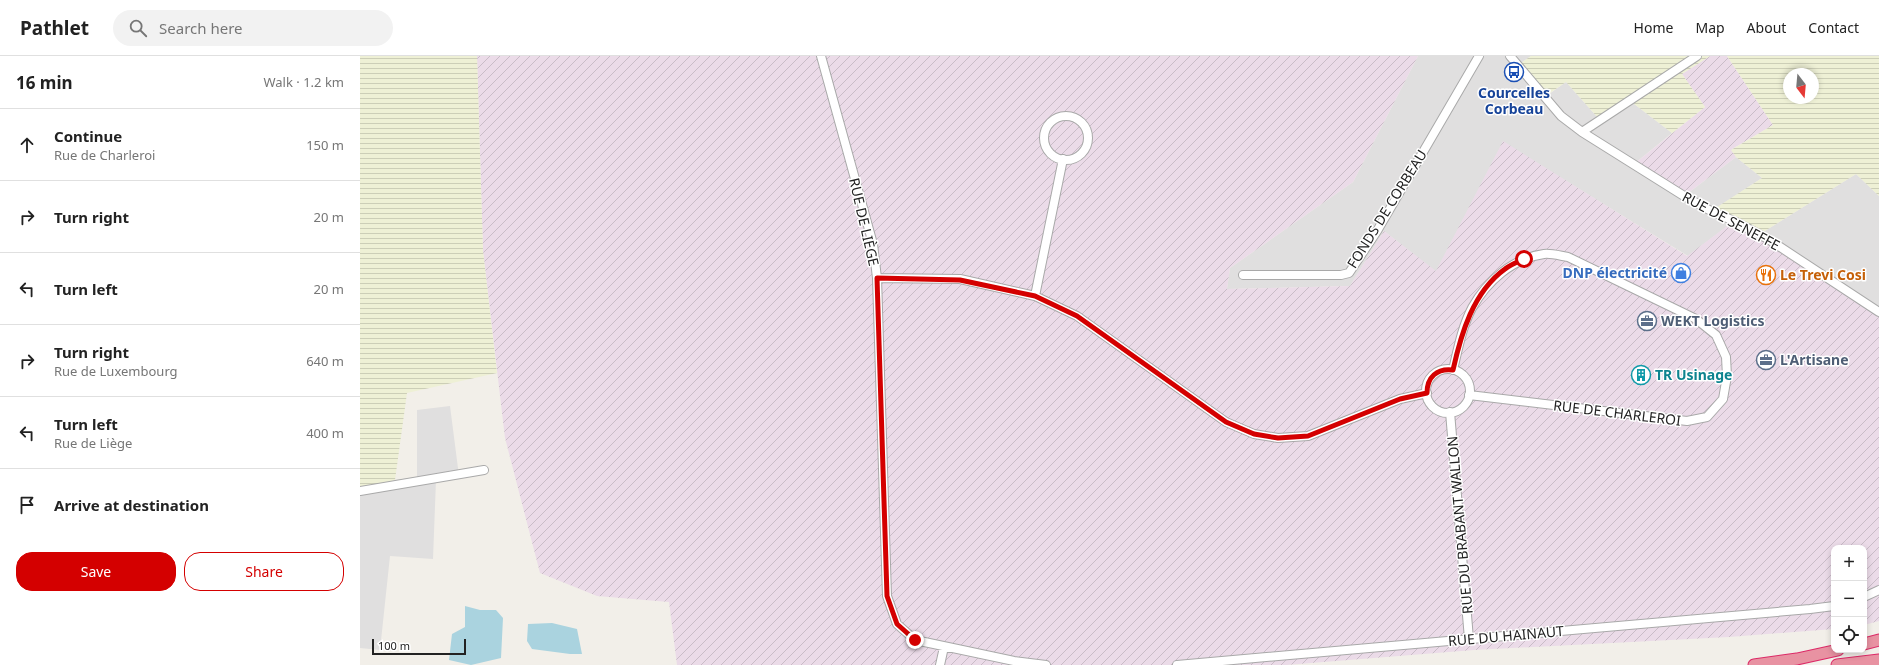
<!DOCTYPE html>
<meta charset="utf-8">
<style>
body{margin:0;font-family:"Noto Sans",sans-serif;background:#f2f2f2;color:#222}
.controls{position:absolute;right:12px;bottom:12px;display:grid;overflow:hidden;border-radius:8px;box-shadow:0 2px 6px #0003}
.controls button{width:36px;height:36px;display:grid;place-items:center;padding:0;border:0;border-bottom:1px solid #e0e0e0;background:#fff;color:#222;font:20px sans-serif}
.compass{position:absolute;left:1423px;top:12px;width:36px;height:36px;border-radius:50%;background:#fff;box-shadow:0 2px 6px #0003;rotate:164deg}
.scale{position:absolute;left:12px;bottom:10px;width:94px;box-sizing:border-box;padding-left:4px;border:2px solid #222;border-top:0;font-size:11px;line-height:14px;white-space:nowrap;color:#222;-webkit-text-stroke:3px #fff;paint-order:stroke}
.stop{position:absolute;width:12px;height:12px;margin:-9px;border:3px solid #d40000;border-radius:50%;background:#fff}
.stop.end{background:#d40000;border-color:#fff;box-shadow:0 1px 4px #0008}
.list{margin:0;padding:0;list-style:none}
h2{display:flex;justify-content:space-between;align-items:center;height:52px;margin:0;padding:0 16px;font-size:17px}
h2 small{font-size:13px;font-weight:400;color:#767676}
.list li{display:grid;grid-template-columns:26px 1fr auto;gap:12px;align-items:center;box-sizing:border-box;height:72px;padding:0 16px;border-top:1px solid #e0e0e0}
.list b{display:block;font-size:15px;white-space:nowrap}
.list p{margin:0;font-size:13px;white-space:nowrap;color:#767676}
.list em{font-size:13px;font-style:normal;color:#767676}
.actions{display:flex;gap:8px;padding:12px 16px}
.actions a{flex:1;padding:9px 0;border:1px solid #d40000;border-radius:16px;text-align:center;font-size:14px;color:#d40000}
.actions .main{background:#d40000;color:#fff}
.icon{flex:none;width:22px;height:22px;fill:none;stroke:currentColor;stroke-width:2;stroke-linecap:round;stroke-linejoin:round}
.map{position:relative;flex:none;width:1519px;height:609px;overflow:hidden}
header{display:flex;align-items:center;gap:24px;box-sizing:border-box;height:56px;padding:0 20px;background:#fff;border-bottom:1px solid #e0e0e0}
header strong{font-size:19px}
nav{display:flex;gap:22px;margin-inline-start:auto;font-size:14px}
.search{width:280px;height:36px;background:#f2f2f2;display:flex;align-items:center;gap:10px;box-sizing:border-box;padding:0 14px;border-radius:22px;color:#767676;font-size:15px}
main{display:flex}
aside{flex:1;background:#fff}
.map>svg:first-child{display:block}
</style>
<header>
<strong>Pathlet</strong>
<div class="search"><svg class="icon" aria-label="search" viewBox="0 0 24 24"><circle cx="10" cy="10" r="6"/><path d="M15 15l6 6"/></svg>Search here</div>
<nav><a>Home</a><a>Map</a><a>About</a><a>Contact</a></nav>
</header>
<main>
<aside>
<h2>16 min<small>Walk · 1.2 km</small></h2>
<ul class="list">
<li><svg class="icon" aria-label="ahead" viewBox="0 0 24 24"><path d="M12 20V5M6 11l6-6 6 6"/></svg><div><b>Continue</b><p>Rue de Charleroi</p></div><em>150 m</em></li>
<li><svg class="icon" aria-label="right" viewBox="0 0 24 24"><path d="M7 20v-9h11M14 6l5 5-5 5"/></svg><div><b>Turn right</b></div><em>20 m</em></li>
<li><svg class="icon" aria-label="left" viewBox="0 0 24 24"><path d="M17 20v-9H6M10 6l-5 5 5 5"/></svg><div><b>Turn left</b></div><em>20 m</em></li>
<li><svg class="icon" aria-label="right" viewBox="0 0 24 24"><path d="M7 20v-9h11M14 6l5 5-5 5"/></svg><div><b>Turn right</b><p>Rue de Luxembourg</p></div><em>640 m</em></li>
<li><svg class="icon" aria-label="left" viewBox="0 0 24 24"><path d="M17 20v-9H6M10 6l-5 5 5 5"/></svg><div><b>Turn left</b><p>Rue de Liège</p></div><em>400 m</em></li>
<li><svg class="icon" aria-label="arrive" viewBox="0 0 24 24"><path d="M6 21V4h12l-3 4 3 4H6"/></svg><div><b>Arrive at destination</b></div></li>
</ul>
<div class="actions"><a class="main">Save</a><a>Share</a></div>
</aside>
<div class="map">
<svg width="1519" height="609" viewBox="0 0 1519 609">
<defs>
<pattern id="industrial-furrows" width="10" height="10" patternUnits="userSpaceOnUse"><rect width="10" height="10" fill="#ebdbe8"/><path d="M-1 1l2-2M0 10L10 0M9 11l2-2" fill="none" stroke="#c9bcc7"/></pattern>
<pattern id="farmland-rules" width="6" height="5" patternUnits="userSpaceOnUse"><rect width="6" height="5" fill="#eef0d5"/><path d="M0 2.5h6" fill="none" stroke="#ccceb7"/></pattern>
</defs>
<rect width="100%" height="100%" fill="#f2efe9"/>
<path fill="#e0dfdf" d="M 1058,0 L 1171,0 L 1158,9 L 1185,41 L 1206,26 L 1239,63 L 1269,44 L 1312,77 L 1274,108 L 1324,140 L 1376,101 L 1402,122 L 1352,155 L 1374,165 L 1328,200 L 1143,86 L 1076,216 L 1024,175 L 990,230 L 867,233 L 870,212 L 993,126 Z
M 1496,118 L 1519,140 L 1519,256 L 1400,178 Z
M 90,350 L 99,420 L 76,424 L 73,503 L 30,500 L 20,594 L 0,592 L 0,435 L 35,424 L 57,421 L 57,354 Z"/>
<path fill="url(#industrial-furrows)" d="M 117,0 L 1058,0 L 993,126 L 870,212 L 867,233 L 990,230 L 1024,175 L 1076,215 L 1143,85 L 1327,200 L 1374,165 L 1519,256 L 1519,565 L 1504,569 L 1504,492 L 1474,492 L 1474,573 L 1369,581 L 1114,594 L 926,609 L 317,609 L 309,546 L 237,540 L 180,517 L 145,382 L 123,195 Z
M 1350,0 L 1367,0 L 1413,69 L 1372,93 L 1376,101 L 1324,140 L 1274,108 L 1345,51 L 1322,18 Z"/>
<path fill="url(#farmland-rules)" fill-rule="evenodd" d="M 0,0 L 117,0 L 123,195 L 137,317 L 47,337 L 35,424 L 0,435 Z
M 1171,0 L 1350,0 L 1322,18 L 1345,51 L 1312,77 L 1269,44 L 1239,63 L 1206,26 L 1184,41 L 1158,9 Z
M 1367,0 L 1519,0 L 1519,140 L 1496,118 L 1400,178 L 1351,155 L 1402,122 L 1376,101 L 1371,94 L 1413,69 ZM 1429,18 L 1453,18 L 1453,42 L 1429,42 Z"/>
<path fill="#aad3df" d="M 105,550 L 120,554 L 136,554 L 143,562 L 141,602 L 111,609 L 89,604 L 92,578 L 105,571 Z
M 192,567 L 217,573 L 222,598 L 210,598 L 172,593 L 167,585 L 168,568 Z"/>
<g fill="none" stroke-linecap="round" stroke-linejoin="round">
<defs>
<path id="minor" d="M 461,0 L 513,188 L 517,222 L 527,540 L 537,568 L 555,584 L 654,605 L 686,609
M 1150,0 L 1201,60 L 1222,76 L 1324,140 L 1351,155 L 1374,165 L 1408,183 L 1519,256
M684 82a22 22 0 1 1 44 0a22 22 0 1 1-44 0Z
M 1222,76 L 1337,0
M 883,219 L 981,219 L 989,217 L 1017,175 L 1119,0
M 517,222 L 600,223 L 675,240 L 717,260 L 866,366 L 894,378 L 918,382 L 948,380 L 1040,343 L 1067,337
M 675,240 L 703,103
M1066 335a22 22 0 1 1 44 0a22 22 0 1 1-44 0Z
M 1093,314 C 1098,293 1102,271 1112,252 C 1127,225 1153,202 1184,198 C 1191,197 1201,200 1208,201 L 1336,263 L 1356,279 L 1366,301 L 1367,320 L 1363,343 L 1347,361 L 1327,365 L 1109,339
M 1090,356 L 1109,583
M 0,435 L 124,414
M 1504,541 L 1519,534
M 580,609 L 584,591
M 817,609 L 1450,553 L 1474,550"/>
<path id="highway" d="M 1504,588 L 1519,584
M 1394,609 L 1437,603 L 1478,594
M 1477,609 L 1519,604"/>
</defs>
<use href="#minor" stroke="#a9a9a9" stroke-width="10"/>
<use href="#highway" stroke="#dc2a67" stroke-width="13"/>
<use href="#minor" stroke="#fff" stroke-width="8"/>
<use href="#highway" stroke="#e892a2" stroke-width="11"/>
</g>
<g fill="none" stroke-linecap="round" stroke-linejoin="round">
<path stroke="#d40000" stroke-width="5" d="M 555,584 L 537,568 L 527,540 L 517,222 L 600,224 L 675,240 L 717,260 L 866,366 L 894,378 L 918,382 L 948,380 L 1040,343 L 1067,337 C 1067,321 1077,312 1093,314 C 1101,278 1113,236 1145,213 C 1150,209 1157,206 1164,203"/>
</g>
<defs>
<symbol id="bus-ring" viewBox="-11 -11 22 22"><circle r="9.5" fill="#fff" stroke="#1a4fb4" stroke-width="1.5"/><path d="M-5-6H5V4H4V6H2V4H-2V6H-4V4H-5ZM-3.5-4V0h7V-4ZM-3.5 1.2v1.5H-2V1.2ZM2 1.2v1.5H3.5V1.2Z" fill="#1a4fb4"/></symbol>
<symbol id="shop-ring" viewBox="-11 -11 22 22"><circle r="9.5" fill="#fff" stroke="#3f7fe0" stroke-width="1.5"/><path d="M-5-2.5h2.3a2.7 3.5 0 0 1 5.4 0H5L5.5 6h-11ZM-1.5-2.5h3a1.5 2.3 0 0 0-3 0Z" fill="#3f7fe0"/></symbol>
<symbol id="restaurant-ring" viewBox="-11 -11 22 22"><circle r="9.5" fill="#fff" stroke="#e8710a" stroke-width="1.5"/><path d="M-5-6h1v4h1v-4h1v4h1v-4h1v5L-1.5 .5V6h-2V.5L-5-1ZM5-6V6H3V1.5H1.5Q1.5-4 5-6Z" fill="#e8710a"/></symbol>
<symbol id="office-ring" viewBox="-11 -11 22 22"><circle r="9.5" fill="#fff" stroke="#5c6f8a" stroke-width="1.5"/><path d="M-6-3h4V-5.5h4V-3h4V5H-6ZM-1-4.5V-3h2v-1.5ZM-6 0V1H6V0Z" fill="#5c6f8a"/></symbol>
<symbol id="building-ring" viewBox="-11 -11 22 22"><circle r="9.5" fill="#fff" stroke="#0f9aa8" stroke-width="1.5"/><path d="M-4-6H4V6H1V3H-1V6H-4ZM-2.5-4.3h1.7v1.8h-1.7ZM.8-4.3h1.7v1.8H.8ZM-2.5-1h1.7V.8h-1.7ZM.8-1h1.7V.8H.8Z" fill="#0f9aa8"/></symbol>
</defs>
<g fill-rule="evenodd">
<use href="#bus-ring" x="1143" y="5" width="22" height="22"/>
<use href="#shop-ring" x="1310" y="206" width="22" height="22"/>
<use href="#restaurant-ring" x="1395" y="208" width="22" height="22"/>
<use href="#office-ring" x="1276" y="254" width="22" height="22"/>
<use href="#office-ring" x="1395" y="293" width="22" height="22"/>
<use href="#building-ring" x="1270" y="308" width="22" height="22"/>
</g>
<g text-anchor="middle" stroke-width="3" stroke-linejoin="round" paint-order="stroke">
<g font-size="14" font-weight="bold" fill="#164399" stroke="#fff">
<text x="1154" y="42">Courcelles<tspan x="1154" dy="16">Corbeau</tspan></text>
</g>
<g font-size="14" fill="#222" stroke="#fff">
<text transform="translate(1027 153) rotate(-58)" y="5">FONDS DE CORBEAU</text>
<text transform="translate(1371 165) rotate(28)" y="5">RUE DE SENEFFE</text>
<text transform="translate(504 166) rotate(77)" y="5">RUE DE LIÈGE</text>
<text transform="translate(1257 357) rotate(7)" y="5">RUE DE CHARLEROI</text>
<text transform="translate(1100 469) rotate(-95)" y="5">RUE DU BRABANT WALLON</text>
<text transform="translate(1146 580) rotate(-5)" y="5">RUE DU HAINAUT</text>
</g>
<g font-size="14" font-weight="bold" fill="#366cbe" stroke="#fff" text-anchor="end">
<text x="1307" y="222">DNP électricité</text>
</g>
<g font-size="14" font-weight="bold" fill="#c56008" stroke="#fff" text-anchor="start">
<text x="1420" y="224">Le Trevi Cosi</text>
</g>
<g font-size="14" font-weight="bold" fill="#4e5e75" stroke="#fff" text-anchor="start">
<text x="1301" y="270">WEKT Logistics</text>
<text x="1420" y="309">L'Artisane</text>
</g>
<g font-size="14" font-weight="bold" fill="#0d838f" stroke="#fff" text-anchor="start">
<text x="1295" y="324">TR Usinage</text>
</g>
</g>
</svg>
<div class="controls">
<button>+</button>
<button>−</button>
<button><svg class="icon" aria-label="locate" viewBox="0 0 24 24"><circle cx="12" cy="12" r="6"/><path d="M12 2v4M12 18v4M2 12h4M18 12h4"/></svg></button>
</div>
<svg class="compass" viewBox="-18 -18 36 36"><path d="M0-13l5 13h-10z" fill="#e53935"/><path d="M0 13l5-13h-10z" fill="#767676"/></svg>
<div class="scale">100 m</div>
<div class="stop" style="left:1164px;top:203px"></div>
<div class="stop end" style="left:555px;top:584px"></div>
</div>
</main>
